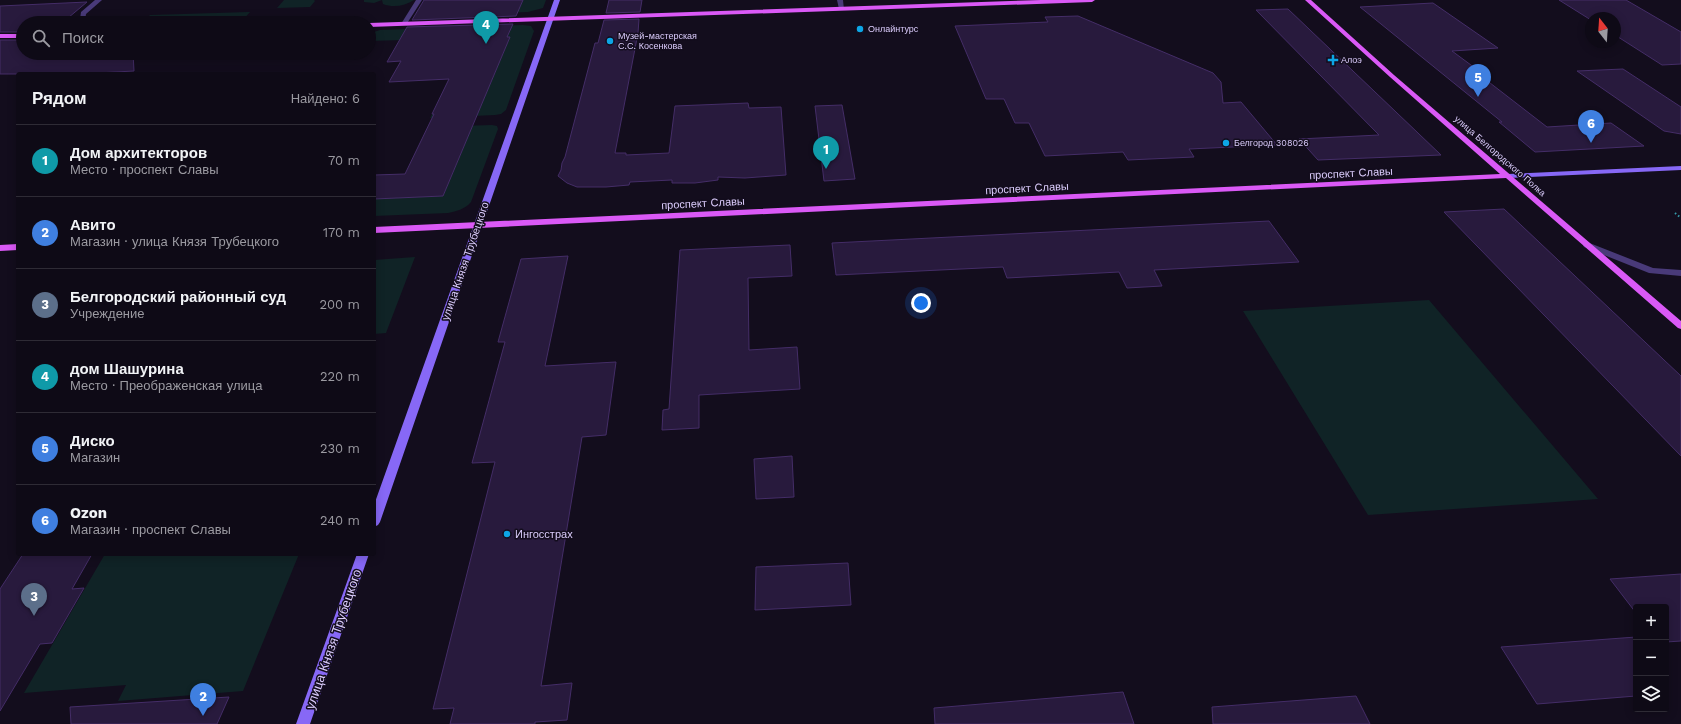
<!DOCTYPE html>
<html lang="ru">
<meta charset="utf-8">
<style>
body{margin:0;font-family:"Work Sans",sans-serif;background:#17131f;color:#f1f3f6}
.controls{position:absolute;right:12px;bottom:12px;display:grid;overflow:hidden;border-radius:4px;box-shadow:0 2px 10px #0003}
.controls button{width:36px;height:36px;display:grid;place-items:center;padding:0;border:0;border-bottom:1px solid #2e2b35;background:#0e0a16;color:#f1f3f6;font:20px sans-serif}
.compass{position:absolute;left:1585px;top:12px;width:36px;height:36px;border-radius:50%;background:#0e0a16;box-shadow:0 2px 10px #0003;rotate:343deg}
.you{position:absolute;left:921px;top:303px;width:14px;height:14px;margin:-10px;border:3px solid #fff;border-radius:50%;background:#1a73e8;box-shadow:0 0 0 6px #1a73e833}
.badge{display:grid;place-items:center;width:26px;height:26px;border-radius:50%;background:#0da6e6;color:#fff;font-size:13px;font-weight:700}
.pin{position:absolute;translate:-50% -33px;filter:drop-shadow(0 1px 2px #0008)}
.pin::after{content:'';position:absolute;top:21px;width:14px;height:12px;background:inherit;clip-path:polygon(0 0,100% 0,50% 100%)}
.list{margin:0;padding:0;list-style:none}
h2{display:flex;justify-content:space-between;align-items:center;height:52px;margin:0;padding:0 16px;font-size:17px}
h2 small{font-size:13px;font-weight:400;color:#9b9aa1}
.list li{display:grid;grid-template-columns:26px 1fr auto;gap:12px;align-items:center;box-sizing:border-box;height:72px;padding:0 16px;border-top:1px solid #2e2b35}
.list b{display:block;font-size:15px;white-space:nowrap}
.list p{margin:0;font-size:13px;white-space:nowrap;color:#9b9aa1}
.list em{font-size:13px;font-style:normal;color:#9b9aa1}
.icon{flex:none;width:22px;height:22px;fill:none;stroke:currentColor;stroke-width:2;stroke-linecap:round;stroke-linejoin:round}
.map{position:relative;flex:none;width:1681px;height:724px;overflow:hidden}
.search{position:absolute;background:#0e0a16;box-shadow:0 2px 10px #0003;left:16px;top:16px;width:360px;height:44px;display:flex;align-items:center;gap:10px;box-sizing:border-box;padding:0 14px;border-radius:22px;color:#9b9aa1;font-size:15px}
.panel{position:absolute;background:#0e0a16;box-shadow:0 2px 10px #0003;left:16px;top:72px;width:360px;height:484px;border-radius:4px}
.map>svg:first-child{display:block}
</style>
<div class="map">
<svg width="1681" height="724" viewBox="0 0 1681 724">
<rect width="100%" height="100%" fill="#130d1d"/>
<path fill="#102326" d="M 284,0 L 314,0 L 315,1 L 310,7 L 277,8 Z
M 364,0 L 414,0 C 405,6 393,8 383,4 L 382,0 L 374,3 L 364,2 Z
M 523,0 L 546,0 L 543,8 L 528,12 L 422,16 L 416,14 L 420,7 Z
M 250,12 L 243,20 L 234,22 L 93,23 L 104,20 L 147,18 L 150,15 Z
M 523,25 L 531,26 L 534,31 L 506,110 L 501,114 L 495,115 L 430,118 L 432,114 L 478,112 L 510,37 L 369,41 L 371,33 L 380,30 Z
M 492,125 L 497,126 L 498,129 L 471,202 C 465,209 457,211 448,213 L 374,216 L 374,199 L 443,196 L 469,134 L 428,127 Z
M 415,257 L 386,333 L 374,334 L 374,260 Z
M 1429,300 L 1598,499 L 1368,515 L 1243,311 Z
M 105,554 L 299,554 L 243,691 L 118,701 L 126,685 L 24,693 Z"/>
<path fill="#281a3d" stroke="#442d67" d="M 424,0 L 523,0 L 516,16 L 412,20 Z
M 609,0 L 642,0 L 640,12 L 606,13 Z
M 1559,0 L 1626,0 L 1681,32 L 1681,64 L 1662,65 L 1615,35 L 1615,18 L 1591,18 L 1591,20 Z
M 87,2 L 62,23 L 23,23 L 23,32 L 0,32 L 0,6 Z
M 1433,3 L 1498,48 L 1452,51 L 1475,68 L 1472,69 L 1547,127 L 1611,123 L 1644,146 L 1535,152 L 1499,122 L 1502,122 L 1360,7 Z
M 1288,9 L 1418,133 L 1441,155 L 1318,160 L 1299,139 L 1379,135 L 1256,10 Z
M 1078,16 L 1213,73 L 1221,82 L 1223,103 L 1241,102 L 1277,145 L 1189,149 L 1194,157 L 1128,160 L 1123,152 L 1045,156 L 1029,123 L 1015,123 L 1004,99 L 986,99 L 955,26 L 1048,22 L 1045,17 Z
M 639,19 L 638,33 L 615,153 L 626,153 L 626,155 L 669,153 L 675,106 L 748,103 L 749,108 L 781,107 L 786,175 L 745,178 L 718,177 L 718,180 L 695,183 L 672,183 L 672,180 L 630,182 L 629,185 L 606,187 L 577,187 L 567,183 L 558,176 L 561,170 L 562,163 L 565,157 L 595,43 L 598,43 L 604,20 Z
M 513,24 L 507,37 L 510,37 L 443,196 L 374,199 L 374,175 L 405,174 L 434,114 L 432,114 L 449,79 L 389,82 L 401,61 L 387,62 L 407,27 Z
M 0,40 L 23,40 L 23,53 L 133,53 L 134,71 L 78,74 L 0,74 Z
M 1623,69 L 1681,107 L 1681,134 L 1664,131 L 1577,71 Z
M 842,105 L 855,179 L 824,181 L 815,106 Z
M 1504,209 L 1681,376 L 1681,456 L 1444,212 Z
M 1269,221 L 1299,262 L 1154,270 L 1162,286 L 1127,288 L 1119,272 L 1007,278 L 1003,267 L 836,275 L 832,243 Z
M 790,245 L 792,276 L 748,278 L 749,350 L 797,347 L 800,389 L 699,395 L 699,428 L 662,430 L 663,410 L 669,409 L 680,250 Z
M 568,256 L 545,366 L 616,362 L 606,435 L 582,437 L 541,686 L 572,683 L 567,720 L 535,722 L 535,724 L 450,724 L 454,708 L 433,709 L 495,462 L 472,463 L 505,342 L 498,342 L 521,259 Z
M 792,456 L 794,497 L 756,499 L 754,459 Z
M 23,554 L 92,554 L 72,589 L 84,588 L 52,643 L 40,644 L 0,711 L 0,589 Z
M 848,563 L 851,605 L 755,610 L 756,567 Z
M 1681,574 L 1681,641 L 1666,642 L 1666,607 L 1636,607 L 1636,613 L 1610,579 Z
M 1636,637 L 1636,696 L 1537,704 L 1501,647 Z
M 1123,692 L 1134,724 L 935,724 L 934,708 Z
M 1356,696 L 1370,724 L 1213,724 L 1212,707 Z
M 229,697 L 217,724 L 71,724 L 70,707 Z"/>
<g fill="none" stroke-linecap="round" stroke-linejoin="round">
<path stroke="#3498a8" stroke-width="2" stroke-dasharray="1.5 2.5" stroke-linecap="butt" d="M 1675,213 L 1681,218"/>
<path fill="#493a79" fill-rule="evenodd" d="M 95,0 L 102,0 L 86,14 L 85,21 L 83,23 L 76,23 L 80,19 L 81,12 Z
M 416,0 L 422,0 L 406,25 L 402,25 L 401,24 Z
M 837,0 L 843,0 L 844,10 L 839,9 Z
M 1587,242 L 1653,268 L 1681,270 L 1681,276 L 1649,273 L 1584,247 L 1583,245 Z"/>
<path fill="#8768f6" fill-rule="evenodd" d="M 554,0 L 560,0 L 380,522 L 378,525 L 374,527 L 374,505 Z
M 1681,166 L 1681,170 L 1508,178 L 1504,176 L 1508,174 Z
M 357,554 L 369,554 L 310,724 L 296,724 Z"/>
<path fill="#da59f6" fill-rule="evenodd" d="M 1041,0 L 1095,0 L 1092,2 L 369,27 L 369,23 Z
M 1305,0 L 1311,0 L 1394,75 L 1681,321 L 1681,329 L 1678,328 L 1506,178 L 374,233 L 374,227 L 1500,174 L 1390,77 Z
M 0,34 L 23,34 L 23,38 L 0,38 Z
M 18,244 L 18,250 L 0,251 L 0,245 Z"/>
</g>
<g fill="#0da6e6" stroke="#130d1d" stroke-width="1.5">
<circle cx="860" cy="29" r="4"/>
<circle cx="610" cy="41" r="4"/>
<path d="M1331 54h4v4h4v4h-4v4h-4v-4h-4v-4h4z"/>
<circle cx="1226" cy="143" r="4"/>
<circle cx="507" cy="534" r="4"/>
</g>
<g text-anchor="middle" stroke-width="3" stroke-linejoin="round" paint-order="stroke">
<g font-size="9" fill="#dbccfc" stroke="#130d1d" text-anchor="start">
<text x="868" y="32">Онлайнтурс</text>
<text x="618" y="39">Музей-мастерская<tspan x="618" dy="10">С.С. Косенкова</tspan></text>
<text x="1341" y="63">Алоэ</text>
<text x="1234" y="146">Белгород 308026</text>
</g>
<g font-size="9" fill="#dbccfc" stroke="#130d1d">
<text transform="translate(1500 156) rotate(41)" y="3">улица Белгородского Полка</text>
</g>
<g font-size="11" fill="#dbccfc" stroke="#130d1d">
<text transform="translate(1351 173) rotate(-3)" y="4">проспект Славы</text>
<text transform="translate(1027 188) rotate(-3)" y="4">проспект Славы</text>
<text transform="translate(703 203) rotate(-3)" y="4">проспект Славы</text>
<text transform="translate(465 261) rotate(-71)" y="4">улица Князя Трубецкого</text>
</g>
<g font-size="11" fill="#dbccfc" stroke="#130d1d" text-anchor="start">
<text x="515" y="538">Ингосстрах</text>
</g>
<g font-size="13" fill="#dbccfc" stroke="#130d1d">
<text transform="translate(333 639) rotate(-71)" y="5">улица Князя Трубецкого</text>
</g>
</g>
</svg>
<div class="controls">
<button>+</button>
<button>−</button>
<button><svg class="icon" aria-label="layers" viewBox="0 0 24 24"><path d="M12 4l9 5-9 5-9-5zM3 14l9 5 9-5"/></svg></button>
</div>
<svg class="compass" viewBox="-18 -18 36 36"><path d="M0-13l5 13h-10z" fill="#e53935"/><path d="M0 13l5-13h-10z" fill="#9b9aa1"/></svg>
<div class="you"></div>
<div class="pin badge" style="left:826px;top:169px;background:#0f9aa8">1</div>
<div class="pin badge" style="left:203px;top:716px;background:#3f7fe0">2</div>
<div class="pin badge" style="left:34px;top:616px;background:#5c6f8a">3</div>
<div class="pin badge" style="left:486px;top:44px;background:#0f9aa8">4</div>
<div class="pin badge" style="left:1478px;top:97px;background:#3f7fe0">5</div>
<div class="pin badge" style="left:1591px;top:143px;background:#3f7fe0">6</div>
<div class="search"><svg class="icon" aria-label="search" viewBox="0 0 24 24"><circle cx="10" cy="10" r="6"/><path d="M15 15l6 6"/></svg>Поиск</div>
<section class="panel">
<h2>Рядом<small>Найдено: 6</small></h2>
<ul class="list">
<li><span class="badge" style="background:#0f9aa8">1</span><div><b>Дом архитекторов</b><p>Место · проспект Славы</p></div><em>70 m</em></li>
<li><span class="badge" style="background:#3f7fe0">2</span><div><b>Авито</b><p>Магазин · улица Князя Трубецкого</p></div><em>170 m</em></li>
<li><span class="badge" style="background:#5c6f8a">3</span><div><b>Белгородский районный суд</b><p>Учреждение</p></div><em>200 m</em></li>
<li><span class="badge" style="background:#0f9aa8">4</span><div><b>дом Шашурина</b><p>Место · Преображенская улица</p></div><em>220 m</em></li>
<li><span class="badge" style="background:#3f7fe0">5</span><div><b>Диско</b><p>Магазин</p></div><em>230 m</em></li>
<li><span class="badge" style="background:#3f7fe0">6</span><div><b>Ozon</b><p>Магазин · проспект Славы</p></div><em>240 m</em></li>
</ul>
</section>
</div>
